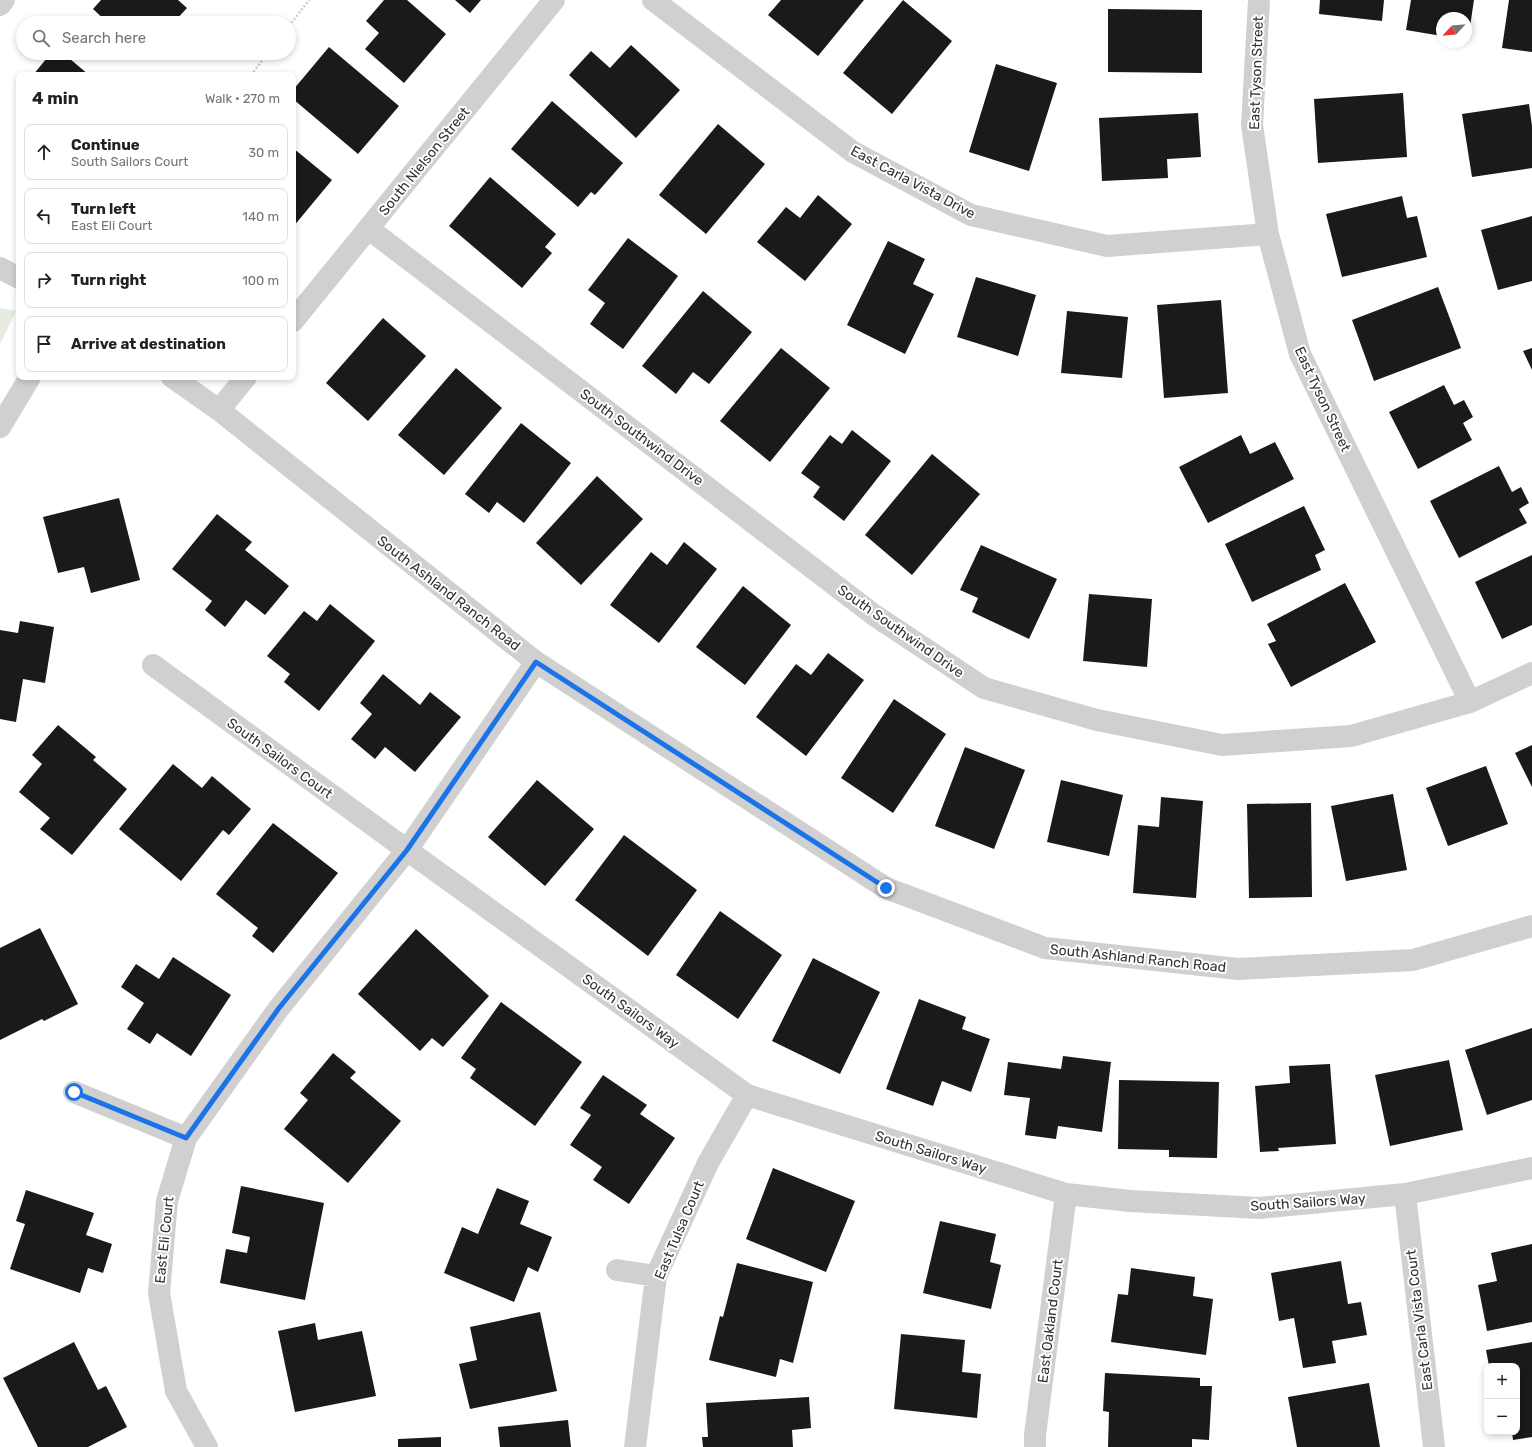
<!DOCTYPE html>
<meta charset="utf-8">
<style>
body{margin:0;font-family:Rubik,sans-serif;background:#f6f6f6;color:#202124}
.controls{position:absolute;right:12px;bottom:12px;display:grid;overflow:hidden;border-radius:8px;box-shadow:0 2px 6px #0003}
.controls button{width:36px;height:36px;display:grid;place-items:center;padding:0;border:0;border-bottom:1px solid #e0e0e0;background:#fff;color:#202124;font:20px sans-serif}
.compass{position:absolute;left:1436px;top:12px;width:36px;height:36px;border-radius:50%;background:#fff;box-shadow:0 2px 6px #0003;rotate:244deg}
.stop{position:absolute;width:12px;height:12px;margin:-9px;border:3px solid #1a73e8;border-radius:50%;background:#fff}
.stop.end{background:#1a73e8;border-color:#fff;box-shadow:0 1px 4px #0008}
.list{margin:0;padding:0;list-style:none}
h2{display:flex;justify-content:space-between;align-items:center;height:52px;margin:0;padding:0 16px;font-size:17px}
h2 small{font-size:13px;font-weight:400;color:#757577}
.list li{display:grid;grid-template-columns:26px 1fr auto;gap:12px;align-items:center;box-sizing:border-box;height:56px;margin:0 8px 8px;padding:0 8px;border:1px solid #e0e0e0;border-radius:8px}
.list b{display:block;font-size:15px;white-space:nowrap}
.list p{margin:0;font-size:13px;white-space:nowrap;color:#757577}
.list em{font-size:13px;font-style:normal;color:#757577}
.icon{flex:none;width:22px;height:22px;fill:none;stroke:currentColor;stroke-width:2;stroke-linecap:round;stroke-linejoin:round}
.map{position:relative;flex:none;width:1532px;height:1447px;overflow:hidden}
.search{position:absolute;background:#fff;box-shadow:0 2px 6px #0003;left:16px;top:16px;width:280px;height:44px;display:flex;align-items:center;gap:10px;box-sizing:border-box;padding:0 14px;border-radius:22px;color:#757577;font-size:15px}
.panel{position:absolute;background:#fff;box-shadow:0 2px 6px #0003;left:16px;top:72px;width:280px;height:308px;border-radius:8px}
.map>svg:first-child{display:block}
</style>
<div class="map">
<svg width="1532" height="1447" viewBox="0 0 1532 1447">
<rect width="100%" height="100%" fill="#fff"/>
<path fill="#e6ecdf" d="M 0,308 L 16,311 L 0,344 Z"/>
<path fill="#1a1a1a" d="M 101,0 L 178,0 L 187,8 L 173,23 L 108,23 L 93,9 Z
M 384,0 L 407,0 L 446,34 L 404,83 L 365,49 L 379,33 L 366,21 Z
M 455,0 L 481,0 L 470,13 Z
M 781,0 L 864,0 L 818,56 L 768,15 Z
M 903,0 L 952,41 L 892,114 L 843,73 Z
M 1320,0 L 1384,0 L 1382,21 L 1319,14 Z
M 1411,0 L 1474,0 L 1468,40 L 1466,40 L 1466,18 L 1442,18 L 1442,36 L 1406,30 Z
M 1509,0 L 1532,0 L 1532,52 L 1502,48 Z
M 1108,9 L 1202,10 L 1202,73 L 1108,72 Z
M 631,45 L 680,90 L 636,138 L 569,75 L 591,51 L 610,68 Z
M 329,47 L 399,106 L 358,154 L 293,99 L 293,90 Z
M 51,53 L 63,53 L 89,75 L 33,75 Z
M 996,64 L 1057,83 L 1029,171 L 969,152 Z
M 1403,93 L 1407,157 L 1318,163 L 1314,99 Z
M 552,101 L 623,163 L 595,195 L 591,192 L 578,207 L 511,149 Z
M 1529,104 L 1532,126 L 1532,168 L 1472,177 L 1462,114 Z
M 1198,113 L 1201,157 L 1167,159 L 1168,178 L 1102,181 L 1099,118 Z
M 718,124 L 765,164 L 706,234 L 659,195 Z
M 293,148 L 332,180 L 293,227 Z
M 490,177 L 556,234 L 545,247 L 552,253 L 522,288 L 449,226 Z
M 818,195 L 852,224 L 805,281 L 757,242 L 786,207 L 800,218 Z
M 1402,196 L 1407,218 L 1417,216 L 1427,257 L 1342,277 L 1326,214 Z
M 1532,216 L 1532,281 L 1498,290 L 1481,230 Z
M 628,238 L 678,276 L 623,349 L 590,324 L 605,303 L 588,290 Z
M 888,241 L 925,259 L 913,284 L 934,294 L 905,354 L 847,325 Z
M 976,277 L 1036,295 L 1018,356 L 957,337 Z
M 1438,287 L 1461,348 L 1374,381 L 1352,320 Z
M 703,291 L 752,332 L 709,384 L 693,372 L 676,394 L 642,366 Z
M 1221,300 L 1228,393 L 1164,398 L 1157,305 Z
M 1067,311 L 1128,317 L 1122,378 L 1061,373 Z
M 383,318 L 426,356 L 368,421 L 326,383 Z
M 781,348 L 830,388 L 770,462 L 720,421 Z
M 1532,348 L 1532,370 L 1523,351 Z
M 456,368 L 502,408 L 444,475 L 398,435 Z
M 1444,385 L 1454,405 L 1464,400 L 1473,417 L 1463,423 L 1472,440 L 1418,469 L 1389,412 Z
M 521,423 L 571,463 L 524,523 L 497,502 L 489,513 L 465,494 Z
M 852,430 L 891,461 L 844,521 L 813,497 L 820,487 L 801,473 L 830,435 L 842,444 Z
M 1241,435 L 1250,454 L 1275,442 L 1294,479 L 1208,523 L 1179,467 Z
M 932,454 L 980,494 L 912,575 L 865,535 Z
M 1499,466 L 1512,492 L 1521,487 L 1529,503 L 1519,509 L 1527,523 L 1459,558 L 1430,501 Z
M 597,476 L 643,519 L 581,585 L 536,543 Z
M 119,498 L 140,580 L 91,593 L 84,567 L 58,573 L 43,517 Z
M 1304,506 L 1325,550 L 1315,555 L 1321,570 L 1252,602 L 1225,544 Z
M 217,514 L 252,542 L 245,550 L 289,586 L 265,615 L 246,600 L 225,627 L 205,610 L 212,601 L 172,569 Z
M 684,542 L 717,569 L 659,643 L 610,605 L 651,552 L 667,565 Z
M 981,545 L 1057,579 L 1029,639 L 972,612 L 978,598 L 960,590 Z
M 1532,555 L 1532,625 L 1502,639 L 1475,582 Z
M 1345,583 L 1376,642 L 1291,687 L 1268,644 L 1276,641 L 1267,624 Z
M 743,586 L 791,625 L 745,685 L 696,647 Z
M 1089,594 L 1152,599 L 1147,667 L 1083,661 Z
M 330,604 L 375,641 L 319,711 L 284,682 L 290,674 L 267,656 L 304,611 L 317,621 Z
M 20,621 L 54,627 L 45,683 L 23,679 L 16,722 L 0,719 L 0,630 L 18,633 Z
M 828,653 L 864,680 L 806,756 L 756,717 L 796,664 L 811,675 Z
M 383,674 L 420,705 L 430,692 L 461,717 L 415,772 L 385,747 L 375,759 L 351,739 L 372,714 L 360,703 Z
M 894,699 L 946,734 L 893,813 L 841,778 Z
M 58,725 L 96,757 L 93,760 L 127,789 L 72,855 L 40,829 L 50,818 L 19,792 L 42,764 L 32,755 Z
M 1532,745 L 1532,787 L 1515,753 Z
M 965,747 L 1025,770 L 994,849 L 935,826 Z
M 173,764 L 202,788 L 212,776 L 251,809 L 229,835 L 223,830 L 181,881 L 119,829 Z
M 1486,766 L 1508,824 L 1448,846 L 1426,788 Z
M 537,780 L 594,829 L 545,886 L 488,837 Z
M 1061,780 L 1123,795 L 1109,856 L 1047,842 Z
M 1393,794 L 1407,870 L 1346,881 L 1331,806 Z
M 1161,797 L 1203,801 L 1196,898 L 1133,893 L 1138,825 L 1159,827 Z
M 1311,803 L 1312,897 L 1249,898 L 1247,804 Z
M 273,823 L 338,873 L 273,953 L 252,936 L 258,928 L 216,894 Z
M 624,835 L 697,890 L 648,956 L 575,900 Z
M 720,911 L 782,955 L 738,1019 L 676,975 Z
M 40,928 L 78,1004 L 44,1021 L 42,1019 L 0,1040 L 0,948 Z
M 416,929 L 489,996 L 443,1047 L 432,1038 L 420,1051 L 358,994 Z
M 173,957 L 231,995 L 191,1056 L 157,1033 L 150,1044 L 127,1029 L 144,1003 L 121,987 L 136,964 L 159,979 Z
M 813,958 L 880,992 L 840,1074 L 772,1041 Z
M 919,999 L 966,1017 L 962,1029 L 990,1039 L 971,1092 L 942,1081 L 933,1106 L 886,1089 Z
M 501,1002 L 582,1062 L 535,1126 L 470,1078 L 476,1069 L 461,1058 Z
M 1532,1028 L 1532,1100 L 1487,1115 L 1465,1050 Z
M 333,1053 L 356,1072 L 350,1078 L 401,1121 L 348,1183 L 284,1129 L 308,1100 L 300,1093 Z
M 1063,1056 L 1111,1062 L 1102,1132 L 1058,1126 L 1056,1139 L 1025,1135 L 1030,1098 L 1004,1095 L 1008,1062 L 1061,1069 Z
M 1449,1060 L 1463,1130 L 1390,1146 L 1375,1075 Z
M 1330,1064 L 1336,1144 L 1278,1148 L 1279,1151 L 1260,1152 L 1255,1086 L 1290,1083 L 1289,1066 Z
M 603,1075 L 647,1105 L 640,1114 L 675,1138 L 629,1204 L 593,1180 L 602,1167 L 570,1145 L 591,1115 L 580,1108 Z
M 1119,1080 L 1219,1082 L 1217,1158 L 1169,1157 L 1169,1150 L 1118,1149 Z
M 773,1168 L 855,1201 L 826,1272 L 746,1239 Z
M 241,1186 L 324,1203 L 305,1300 L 220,1283 L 226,1249 L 247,1253 L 250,1237 L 232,1233 Z
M 497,1188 L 529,1201 L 520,1224 L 552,1237 L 538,1272 L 528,1267 L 514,1302 L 444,1273 L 462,1227 L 478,1234 Z
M 26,1190 L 94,1213 L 86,1235 L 112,1244 L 103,1273 L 88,1268 L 80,1293 L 10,1269 L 25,1224 L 16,1221 Z
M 940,1221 L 996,1234 L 990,1262 L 1001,1265 L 991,1309 L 923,1293 Z
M 1532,1244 L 1532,1322 L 1487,1331 L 1478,1285 L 1497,1281 L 1491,1253 Z
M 1341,1261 L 1348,1304 L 1361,1302 L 1367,1335 L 1332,1341 L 1336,1363 L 1303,1368 L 1294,1318 L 1279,1321 L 1271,1273 Z
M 737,1263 L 813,1282 L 793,1363 L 780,1359 L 776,1377 L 709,1360 L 720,1316 L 723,1317 Z
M 1131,1268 L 1195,1277 L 1193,1296 L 1213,1299 L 1206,1355 L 1111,1342 L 1118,1294 L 1128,1295 Z
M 540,1312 L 557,1391 L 470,1409 L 459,1364 L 477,1360 L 470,1327 Z
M 315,1323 L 318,1340 L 362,1331 L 376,1396 L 295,1412 L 278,1331 Z
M 901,1334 L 965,1340 L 962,1372 L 981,1374 L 977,1418 L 894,1409 Z
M 74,1342 L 98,1390 L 106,1386 L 127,1427 L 88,1447 L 38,1447 L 3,1378 Z
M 1532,1342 L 1532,1437 L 1513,1440 L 1512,1432 L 1517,1432 L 1517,1366 L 1489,1366 L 1486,1350 Z
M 1105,1373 L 1200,1378 L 1200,1386 L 1212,1386 L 1209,1440 L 1192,1439 L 1192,1447 L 1108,1447 L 1109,1412 L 1103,1411 Z
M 1369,1383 L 1380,1447 L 1297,1447 L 1288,1397 Z
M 809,1397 L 811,1428 L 792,1430 L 793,1447 L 703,1447 L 702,1437 L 708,1437 L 706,1403 Z
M 568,1420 L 571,1447 L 500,1447 L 498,1427 Z
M 441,1437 L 441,1447 L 398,1447 L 398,1439 Z"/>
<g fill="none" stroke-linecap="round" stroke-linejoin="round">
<path stroke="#cdcdcd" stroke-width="2.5" stroke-dasharray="2 2" stroke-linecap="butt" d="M 289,26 L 309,0
M 251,75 L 268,53"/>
<path stroke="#d0d0d0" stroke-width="22" d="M 653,0 L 853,152 L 971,215 L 1107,246 L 1268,234
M 1259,0 L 1252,125 L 1268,234 L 1300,354 L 1470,702
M 0,5 L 4,0
M 369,229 L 874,615 L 984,688 L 1097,720 L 1222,745 L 1351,736 L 1470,702 L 1532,673
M 0,268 L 19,278
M 293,321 L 554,0
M 172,377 L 219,410 L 536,662 L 886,888 L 1045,948 L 1238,969 L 1413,960 L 1532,926
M 219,410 L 246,377
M 0,427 L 30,377
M 153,665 L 407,850 L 747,1095 L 1066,1194 L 1130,1201 L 1259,1208 L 1405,1194 L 1532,1168
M 74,1092 L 186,1138
M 1405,1194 L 1434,1447
M 617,1270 L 656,1276
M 207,1447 L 176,1391 L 159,1293 L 167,1201 L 186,1138 L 279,1008 L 407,850 L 536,662
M 635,1447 L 656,1276 L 708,1163 L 747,1095
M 1035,1447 L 1035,1435 L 1066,1194"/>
</g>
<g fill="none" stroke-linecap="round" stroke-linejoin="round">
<path stroke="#1a73e8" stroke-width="5" d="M 74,1092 L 186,1138 L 279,1008 L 407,850 L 536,662 L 886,888"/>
</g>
<g text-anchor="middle" stroke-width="4" stroke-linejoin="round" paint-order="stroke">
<g font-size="14" fill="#333" stroke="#fff">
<text transform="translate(1256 73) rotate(-88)" y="5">East Tyson Street</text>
<text transform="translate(424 161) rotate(-51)" y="5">South Nielson Street</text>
<text transform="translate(913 182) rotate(28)" y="5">East Carla Vista Drive</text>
<text transform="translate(1323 399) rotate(65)" y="5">East Tyson Street</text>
<text transform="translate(642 437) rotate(37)" y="5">South Southwind Drive</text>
<text transform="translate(449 593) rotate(38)" y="5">South Ashland Ranch Road</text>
<text transform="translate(901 631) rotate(35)" y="5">South Southwind Drive</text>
<text transform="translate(280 758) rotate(36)" y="5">South Sailors Court</text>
<text transform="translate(1138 958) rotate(6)" y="5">South Ashland Ranch Road</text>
<text transform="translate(631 1011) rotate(36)" y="5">South Sailors Way</text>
<text transform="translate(931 1152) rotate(17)" y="5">South Sailors Way</text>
<text transform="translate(1308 1202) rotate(-4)" y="5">South Sailors Way</text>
<text transform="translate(679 1230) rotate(-67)" y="5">East Tulsa Court</text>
<text transform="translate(164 1240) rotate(-84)" y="5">East Eli Court</text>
<text transform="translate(1419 1320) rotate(-97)" y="5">East Carla Vista Court</text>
<text transform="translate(1050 1321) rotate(-83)" y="5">East Oakland Court</text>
</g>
</g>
</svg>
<div class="controls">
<button>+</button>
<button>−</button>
</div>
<svg class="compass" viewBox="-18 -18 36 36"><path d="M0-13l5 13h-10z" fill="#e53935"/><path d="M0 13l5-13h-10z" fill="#757577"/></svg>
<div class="stop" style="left:74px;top:1092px"></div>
<div class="stop end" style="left:886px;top:888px"></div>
<div class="search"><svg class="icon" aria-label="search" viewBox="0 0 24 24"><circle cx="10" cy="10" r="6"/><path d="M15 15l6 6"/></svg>Search here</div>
<section class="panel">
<h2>4 min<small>Walk · 270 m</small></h2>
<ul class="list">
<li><svg class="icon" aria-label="ahead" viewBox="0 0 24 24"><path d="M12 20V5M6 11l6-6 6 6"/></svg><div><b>Continue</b><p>South Sailors Court</p></div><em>30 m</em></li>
<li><svg class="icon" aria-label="left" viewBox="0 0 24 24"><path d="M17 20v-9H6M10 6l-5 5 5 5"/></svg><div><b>Turn left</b><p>East Eli Court</p></div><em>140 m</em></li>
<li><svg class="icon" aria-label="right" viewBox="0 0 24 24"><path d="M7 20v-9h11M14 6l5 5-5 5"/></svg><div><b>Turn right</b></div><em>100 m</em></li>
<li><svg class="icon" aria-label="arrive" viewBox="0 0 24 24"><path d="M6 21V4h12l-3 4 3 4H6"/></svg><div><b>Arrive at destination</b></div></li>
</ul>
</section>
</div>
